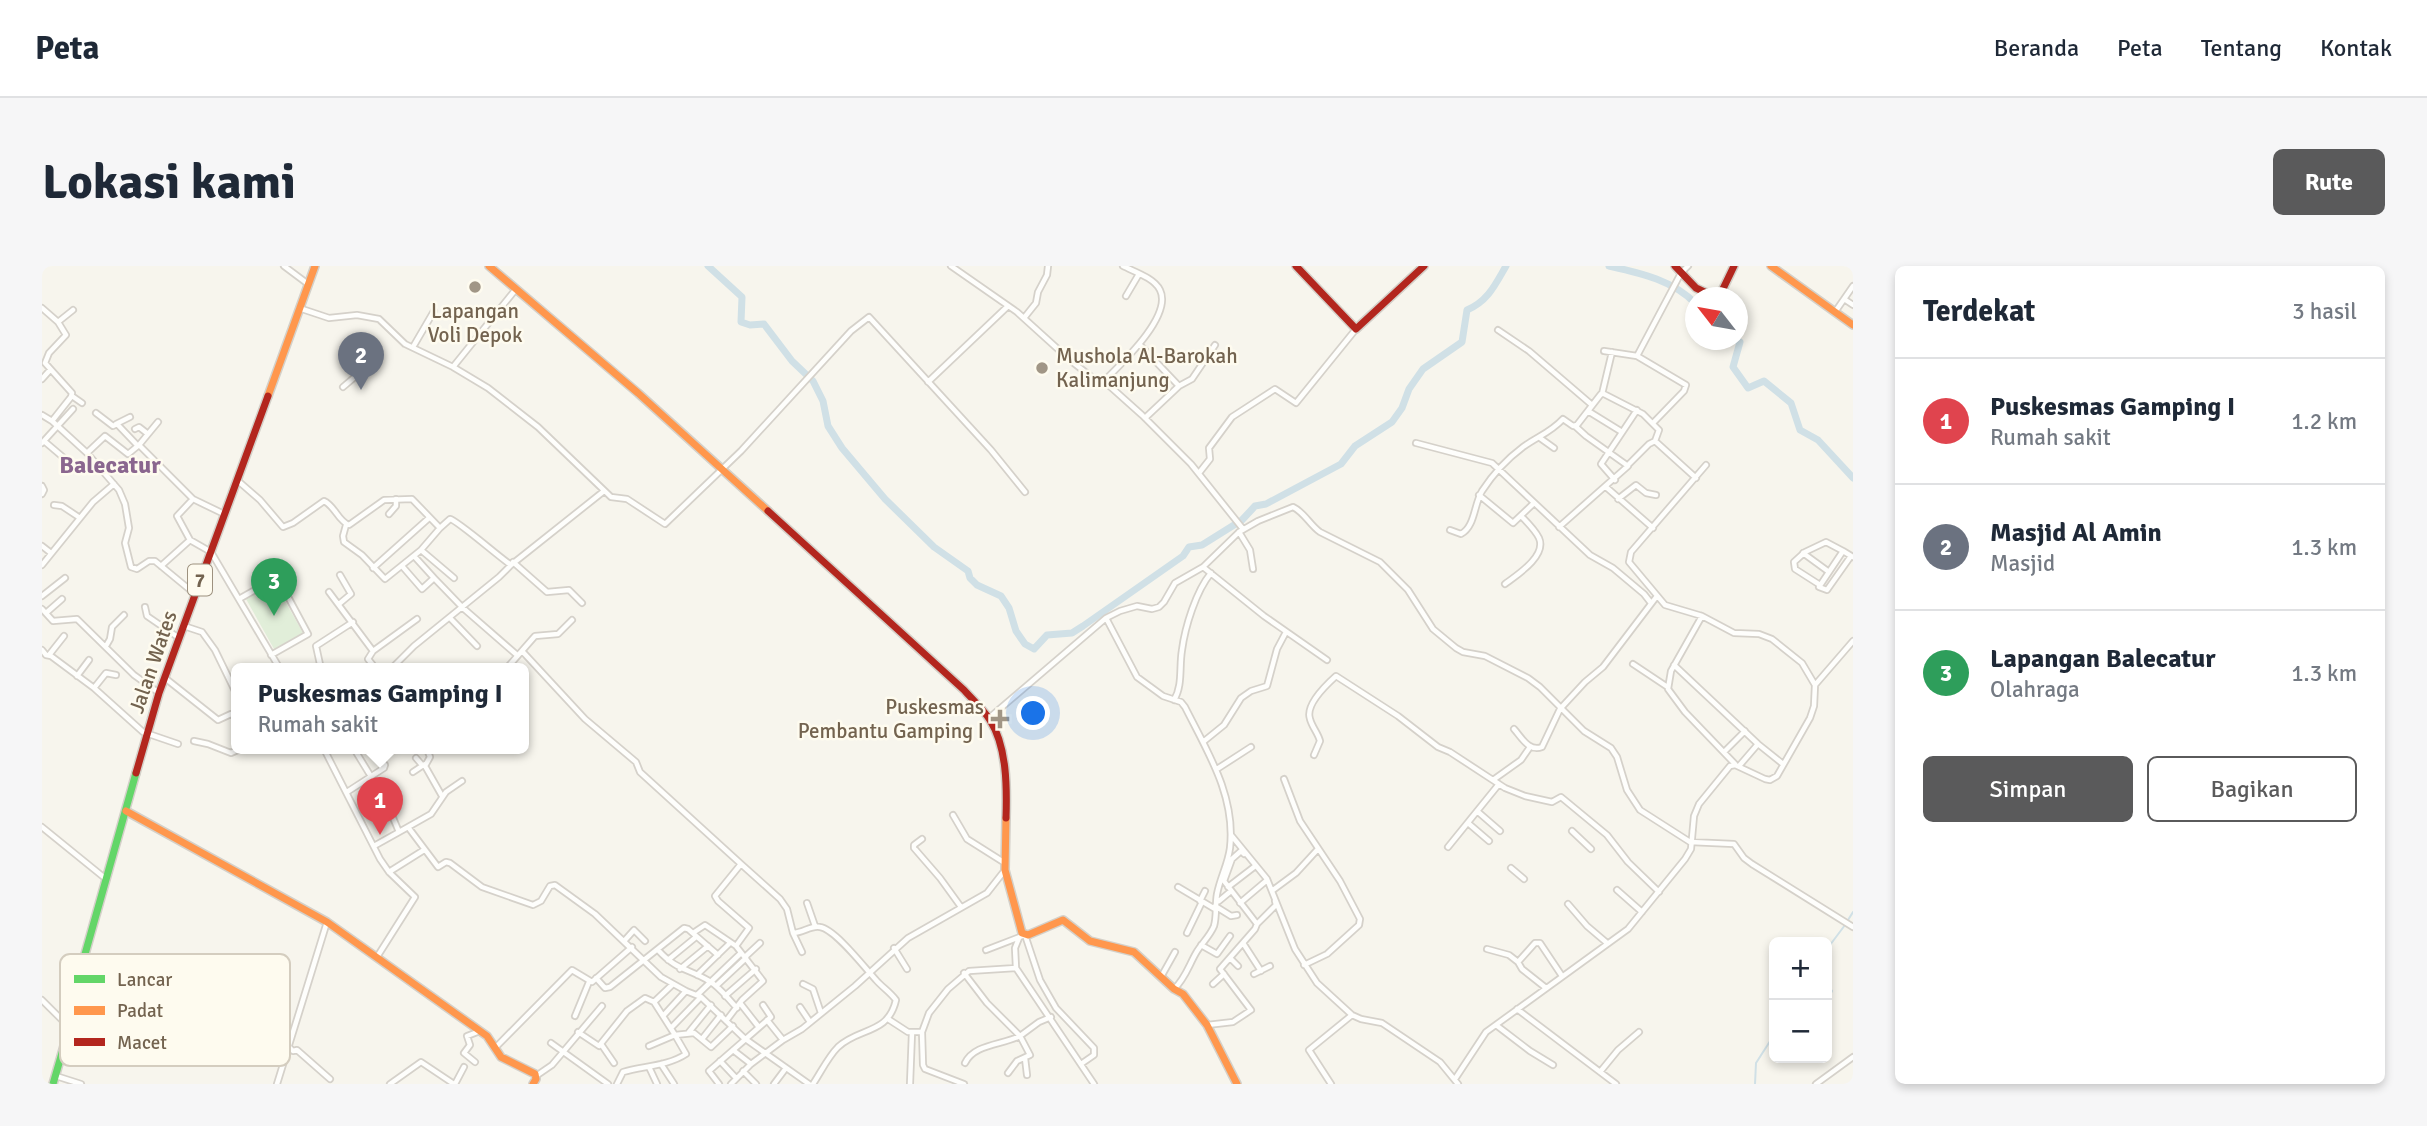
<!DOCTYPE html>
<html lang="id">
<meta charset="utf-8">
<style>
body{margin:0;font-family:Signika,sans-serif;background:#f6f6f7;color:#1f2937}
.controls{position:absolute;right:21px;bottom:21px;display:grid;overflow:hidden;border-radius:10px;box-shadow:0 4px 10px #0003}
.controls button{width:63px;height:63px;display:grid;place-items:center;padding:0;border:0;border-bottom:2px solid #e0e1e3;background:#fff;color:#1f2937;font:35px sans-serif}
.compass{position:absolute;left:1643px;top:21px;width:63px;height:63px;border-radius:50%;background:#fff;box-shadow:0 4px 10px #0003;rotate:301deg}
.you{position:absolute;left:992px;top:448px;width:24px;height:24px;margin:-18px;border:5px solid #fff;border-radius:50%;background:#1a73e8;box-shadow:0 0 0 10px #1a73e833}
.badge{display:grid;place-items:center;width:46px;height:46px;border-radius:50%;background:#5a5a5b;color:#fff;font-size:23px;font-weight:700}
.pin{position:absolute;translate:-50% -58px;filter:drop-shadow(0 2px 4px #0008)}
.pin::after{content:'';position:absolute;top:37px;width:24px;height:21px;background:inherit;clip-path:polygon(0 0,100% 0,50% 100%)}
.popup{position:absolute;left:189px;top:397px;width:298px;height:91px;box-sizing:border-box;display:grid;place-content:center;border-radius:10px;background:#fff;filter:drop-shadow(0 2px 5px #0005);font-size:23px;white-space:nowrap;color:#747a83}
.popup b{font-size:26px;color:#1f2937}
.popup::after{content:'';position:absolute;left:50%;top:100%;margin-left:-14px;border:14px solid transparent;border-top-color:#fff}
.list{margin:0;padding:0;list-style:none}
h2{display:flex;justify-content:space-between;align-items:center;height:91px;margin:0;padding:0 28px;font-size:30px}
h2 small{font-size:23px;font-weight:400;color:#747a83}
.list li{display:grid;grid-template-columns:46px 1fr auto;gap:21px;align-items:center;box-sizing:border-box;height:126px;padding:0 28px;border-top:2px solid #e0e1e3}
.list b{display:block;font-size:26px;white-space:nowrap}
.list p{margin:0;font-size:23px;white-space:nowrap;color:#747a83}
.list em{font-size:23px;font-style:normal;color:#747a83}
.actions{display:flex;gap:14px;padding:21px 28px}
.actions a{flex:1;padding:16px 0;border:2px solid #5a5a5b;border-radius:10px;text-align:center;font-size:24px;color:#5a5a5b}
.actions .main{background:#5a5a5b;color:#fff}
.map{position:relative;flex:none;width:1811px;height:818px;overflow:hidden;border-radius:10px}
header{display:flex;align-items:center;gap:42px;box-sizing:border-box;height:98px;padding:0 35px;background:#fff;border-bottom:2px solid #e0e1e3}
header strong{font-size:33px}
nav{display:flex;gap:38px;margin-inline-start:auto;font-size:24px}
.intro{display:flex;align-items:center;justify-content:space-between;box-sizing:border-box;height:168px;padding:0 42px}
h1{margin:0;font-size:49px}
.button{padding:18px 32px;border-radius:10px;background:#5a5a5b;color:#fff;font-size:24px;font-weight:700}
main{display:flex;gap:42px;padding:0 42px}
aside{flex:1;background:#fff;border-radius:10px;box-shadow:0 4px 10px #0003}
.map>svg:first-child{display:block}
</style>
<header>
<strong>Peta</strong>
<nav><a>Beranda</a><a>Peta</a><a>Tentang</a><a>Kontak</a></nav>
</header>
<div class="intro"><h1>Lokasi kami</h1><a class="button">Rute</a></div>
<main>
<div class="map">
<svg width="1811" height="818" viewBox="0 0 1811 818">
<rect width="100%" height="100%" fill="#f7f5ed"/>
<path fill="#e1eed9" d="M 233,317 L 261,367 L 232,383 L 204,333 Z"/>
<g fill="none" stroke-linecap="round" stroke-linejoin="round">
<path stroke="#d0e0e6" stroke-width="2" d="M 1806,654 L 1811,646
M 1785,683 L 1803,659
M 1785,717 L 1790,725 L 1785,734
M 1713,818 L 1714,797 L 1732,769"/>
<path stroke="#d0e0e6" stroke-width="7" d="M 666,0 L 700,31 L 699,56 L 708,59 L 722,58 L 750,95 L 771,115 L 781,135 L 786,160 L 800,182 L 843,233 L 892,281 L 926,305 L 928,312 L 935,319 L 959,330 L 967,342 L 974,365 L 983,378 L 992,383 L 1005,369 L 1030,367 L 1041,360 L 1141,290 L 1147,281 L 1160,279 L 1200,254 L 1213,240 L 1224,238 L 1299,198 L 1313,180 L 1350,156 L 1360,142 L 1367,123 L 1381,103 L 1420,76 L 1425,44 C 1446,35 1453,19 1464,0
M 1567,0 C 1598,7 1631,14 1654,38
M 1694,74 L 1698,76 L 1691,101 L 1706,122 L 1722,115 L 1749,137 L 1758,164 L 1776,174 L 1811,212"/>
<defs>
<path id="street" d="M 242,0 L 266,18
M 909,0 L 975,46 L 1028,94 L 1057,117 L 1062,115 C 1079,98 1131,50 1118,24 C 1112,12 1093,6 1081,0
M 1084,30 L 1097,8
M 1802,33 L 1811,39
M 0,42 L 16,56 L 24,69 L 7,87 L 3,97 L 30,127 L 29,131 L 10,155
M 257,42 L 287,52 L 315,49 L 337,53 L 363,78 L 411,101 L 446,122 L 496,161 L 569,231 L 585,233 L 623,258 L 699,185 L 809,65 L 827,51 L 949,184 L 983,226
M 1793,46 L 1811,20
M 982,52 L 994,37 L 996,26 L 1005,9 L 1006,0
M 16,56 L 31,44
M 1456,64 L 1487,85 L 1550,139
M 1098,79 L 1137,120
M 371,81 L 392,45
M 1562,85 L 1595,90 L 1644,119 L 1642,125 L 1611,157
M 1595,90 L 1639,7 L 1646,0
M 411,101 L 474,23
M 0,113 L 8,104
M 1062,115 L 1100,149 L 1149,198 L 1201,263
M 886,116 L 965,41
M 301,121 L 321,104 L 322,98 L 335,81
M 1560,128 L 1570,86
M 30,130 L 40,137
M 1546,145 L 1580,166
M 54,147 L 71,160 L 75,158 L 96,180
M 0,149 L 10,155 L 45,187 L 77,224 L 83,238 L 87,262 L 83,277 L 89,301 L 95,303 L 107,295 L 113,295 L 153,328
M 1103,152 L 1137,120 L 1150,113 L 1173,79
M 74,158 L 88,151
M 93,163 L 97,161 L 106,168
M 1498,172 L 1512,182
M 2,175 L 22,192
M 0,177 L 31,143
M 1374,177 L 1450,197 L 1548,289 L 1571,302 L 1602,328 L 1609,337
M 97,179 L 151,233 L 182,248
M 45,187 L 63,170 L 86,188 L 97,179 L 116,156
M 1586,199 L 1607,178 L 1613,175 L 1654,212
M 1664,199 L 1589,286 L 1587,296 L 1623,339 L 1660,350 L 1692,367 L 1717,368 L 1730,373 L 1760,397 L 1773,419
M 1157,207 L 1168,193 L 1167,182 L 1190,151 L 1233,123 L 1254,137 L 1314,63
M 195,214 L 218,234 L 241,261 L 251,257 L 282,235 C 293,240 296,255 307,259 L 342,234 L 370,233 L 398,262 L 408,253 C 415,254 457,291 469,299
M 1573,214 L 1559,198 L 1595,144
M 0,220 L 2,224 L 0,228
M 1564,221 L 1611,262
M 1437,229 L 1471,257 L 1492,237
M 1576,233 L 1594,219 L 1604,227 L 1614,229
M 12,239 L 20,240 L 38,252
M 347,248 L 354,240 L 354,233
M 304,259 L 301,270 L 302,276 L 320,289 L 343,313 L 379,284 L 398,262
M 1517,261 L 1586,200 L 1544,170 L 1533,160
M 1408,264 L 1419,268 C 1433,261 1432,238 1440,225 C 1451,208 1465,193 1481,181 C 1496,170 1508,167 1521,153 L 1531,160 L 1535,159 L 1559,128 L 1562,128 L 1601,148 L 1617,164 L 1613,175
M 1197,266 L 1208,284 L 1211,303
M 148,274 L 135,250 L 151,233
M 0,280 L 9,287
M 379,284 L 412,312
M 1761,287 L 1787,306
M 372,290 L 392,312
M 1809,290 L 1785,324 L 1777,321 L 1801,285 L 1811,291
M 471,296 L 505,326 L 527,324 L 540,337
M 0,299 L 51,236 L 72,218
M 119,300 L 148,274 L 169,286 L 238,403
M 360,300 L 380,323 L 392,312 L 421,342 L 475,389
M 1161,301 L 1222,350 L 1285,394
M 331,302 L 387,252
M 1463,318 C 1475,309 1505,290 1497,272 C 1493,264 1485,256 1479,250
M 1778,319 L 1753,303 L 1752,296 L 1763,286 L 1784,276 L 1801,285
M 287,326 L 331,385 L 326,393 L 334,403
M 0,330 L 23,312
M 197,333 L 232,313 L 237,314 L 266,368 L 229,389
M 297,338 L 309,328 L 298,309
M 103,341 L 105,350 L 137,372
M 0,343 L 11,355 L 35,353 L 92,409 L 117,427
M 4,347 L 20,333
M 1660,350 L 1629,405 L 1626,423 L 1643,446 L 1693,498
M 408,352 L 435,380
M 1064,352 L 1095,411 L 1121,430 L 1139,436 L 1143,441 C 1165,485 1194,530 1188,582 C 1186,598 1178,612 1175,628 C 1173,638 1175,650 1172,660 C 1168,670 1159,678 1154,687 C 1147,699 1143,713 1132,723
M 142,360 L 160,366 L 173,384 L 193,425
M 64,380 L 68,373 L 70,361 L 82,349
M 0,384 L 4,389 L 9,390 L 52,422 L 101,466 L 136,478
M 331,385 L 375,353
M 480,385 L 543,453 L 594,496 L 598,506 L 699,598 L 673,630 L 676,635 L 707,662 L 694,680
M 7,389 L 22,370
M 1591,398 L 1624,420
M 1632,399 L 1716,478 L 1741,498
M 279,403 L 274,380 L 311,356
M 349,403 L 372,380 L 457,311 L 469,299 L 562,225
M 464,403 L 493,370 L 516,368 L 530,354
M 35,410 L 47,394
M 123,412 L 176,454 L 189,448 L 194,451
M 52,422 L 64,407 L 74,409
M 1132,434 C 1141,419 1137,401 1140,384 C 1143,361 1154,325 1169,307
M 947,452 L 1064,352 L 1078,345 L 1095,340 L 1110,343 L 1117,341 L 1122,336 L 1133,317 L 1161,301 L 1197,266 L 1216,255 L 1251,241 C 1262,246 1268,259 1278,266 L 1338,296 L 1366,324 L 1391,363 L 1414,382 L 1421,386 L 1443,390 L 1486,412 L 1498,421 L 1542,465 L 1569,482 L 1575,491 L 1585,524 L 1598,544 L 1648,576 L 1692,578 L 1702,592 L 1710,598 L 1811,661
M 1472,463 C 1480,472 1487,486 1500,481 L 1518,443 L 1543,416 L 1561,401 L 1615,330
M 152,475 L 166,478 L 189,487 L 198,483
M 1161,476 L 1182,459 L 1199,432 L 1209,425 L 1225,420 L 1235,383 L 1244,366
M 282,483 L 338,593 L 347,606 L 373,631 L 335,691
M 385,483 L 388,491 L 383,500 L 400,530
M 314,486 L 344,535 L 357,566
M 1682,486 L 1703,465
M 1272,489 L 1278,475 C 1276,467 1270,461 1268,453 C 1263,439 1284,419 1294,410 L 1356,450 L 1396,481 L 1408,486 L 1463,522 L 1483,530 L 1510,536 L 1519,531 L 1565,569 L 1586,596 L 1617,626
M 374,492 L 380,499
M 1697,500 L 1716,478
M 1175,503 L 1209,481
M 371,506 L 383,498
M 1242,513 L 1258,555 L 1298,615 L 1318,653 L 1317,659 L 1285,688 L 1262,699
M 1451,514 L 1479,494 L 1488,481
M 305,526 L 342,502 L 343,499 L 329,483
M 1435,545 L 1458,565
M 911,549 L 925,573 L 963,597
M 1426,557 L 1447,575
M 0,561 L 64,613
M 366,561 L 389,548 L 404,526 L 420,515
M 1530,565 L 1549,583
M 1189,569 L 1225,613 L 1253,683 L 1275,717 L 1310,749 L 1319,753 L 1340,757 L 1398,796 L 1416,818
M 880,573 L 872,579 L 872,582 L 898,612 L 919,641
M 332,580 L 366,561 L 396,601 L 404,596 L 408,597 L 440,621 L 491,639 L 499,635 L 508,620 L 513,619 L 553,648 L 619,711 L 644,725 L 659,731 L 702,772 L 767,818
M 1406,581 L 1457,518
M 1202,588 L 1199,585 L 1190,593 L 1182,615 L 1215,658
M 699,598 L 738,633 L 745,643 L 751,667 C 761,667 769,659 778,661 C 793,663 823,702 834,714 C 840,721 848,726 854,734 C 846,769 817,761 796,781 C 786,791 779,806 771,818
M 1469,602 L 1482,613
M 347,606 L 382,584
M 1136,621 L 1173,643
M 1186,621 L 1212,601
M 1231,624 L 1254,607 L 1276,583
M 1575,624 L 1600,646
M 1158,635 L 1163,625
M 1177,635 L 1189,625
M 765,637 L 773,660
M 1198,637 L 1224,615
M 1526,638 L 1545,660 L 1565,677
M 1173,640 L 1189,650 L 1195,649
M 651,667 L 663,659 L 694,680 L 721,715 L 700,734 L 684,755
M 751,667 L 760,686
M 1145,667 L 1160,636
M 977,672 L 973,682 L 974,702 L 1052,818
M 583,674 L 592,664 L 603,675
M 1201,677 L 1219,705
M 1159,679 L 1175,688 L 1188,670
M 852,682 L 865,703
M 1445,683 L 1467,689 L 1476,696 L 1480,703 L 1504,722
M 616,684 C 635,705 646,702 667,715 C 678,721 686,733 695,742
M 944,684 L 983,669 L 998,714 L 1014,742 L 1052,782 L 1052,789 L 1039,798
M 703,691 L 718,677
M 1188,692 L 1196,700
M 626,694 L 654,671
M 1476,696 L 1493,677 L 1498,677 L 1520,710
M 638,703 L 666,680
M 922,707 L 945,737 L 978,770 L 997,756 L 1009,751
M 1212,708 L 1228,700
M 655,709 L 688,677
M 1119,711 L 1133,686
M 554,712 L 563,722 L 568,721 L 642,662 L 646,663 L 676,689
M 761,718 L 771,723 L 779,747
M 1171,718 L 1182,708
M 674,720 L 704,692
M 655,729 L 699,687
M 683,730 L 714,703
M 0,734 L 24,758
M 612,736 L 631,718
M 698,737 L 716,760
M 758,741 L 768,756
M 1475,743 L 1574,818
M 533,750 L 547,716
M 621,750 L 644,725
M 846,753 L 866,766 L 880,766
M 725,754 L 741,774
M 1165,759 L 1191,756 L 1209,744 L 1178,703 L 1213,663 L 1215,658 L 1234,639 L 1233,635
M 1454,759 L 1488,785 L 1511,799
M 629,762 L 659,731
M 536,766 L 557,780 L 585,745 L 603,732 L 612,736 L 633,769 L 652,767 L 669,781 L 691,760
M 647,766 L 669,739
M 660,773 L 679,749
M 509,777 L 566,818
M 559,778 L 572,797
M 247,781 L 251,785 L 255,784 L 288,813
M 454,781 L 530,704 L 550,716 L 590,681
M 691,784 L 709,798
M 983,792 L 985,809
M 678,795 L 694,812
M 433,796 L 422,787 L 428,779 L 425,770 L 438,765
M 923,797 C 932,778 960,779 978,770 L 988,789 L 975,795 L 966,807
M 619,798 L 632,818
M 607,801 L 615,818
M 701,805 L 714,818
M 1558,806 L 1576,784 L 1597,766
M 14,810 L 39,818
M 494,810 L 510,799 L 560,740
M 1413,813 L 1444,766 L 1586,663 L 1643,593 L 1649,583 L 1652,550 L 1657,538 L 1688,500 L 1693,499 L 1723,513 L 1728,514 L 1735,510 L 1768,452 L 1772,440 L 1773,419 L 1811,375
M 235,818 L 285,656
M 348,818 L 379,796 L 412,818
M 413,818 L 422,801
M 575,818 L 581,806 C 601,800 626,800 644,788 L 633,769 L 607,780
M 677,818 L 667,805 L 729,751 L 721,739
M 689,818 L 709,798 L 741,774 L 760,763 L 813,720 L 866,672 L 945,627 L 963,604
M 732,818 L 744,802
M 868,818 L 870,766
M 922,818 L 883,803 L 881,799 L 880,766 L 887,747 L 906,723 L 927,705 L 974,702
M 1289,818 L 1267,784 L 1310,749
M 1774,818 L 1811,791"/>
<path id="fast" d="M 11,818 L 22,780 L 27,745 L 94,507"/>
<path id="slow" d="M 447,0 L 596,127 L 726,245
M 1729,0 L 1811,59
M 226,130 L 273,0
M 84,545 L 285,656 L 445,770 L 459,791 L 493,808 L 494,813 L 491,818
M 964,552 L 963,604 L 980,667 L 986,669 L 1021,654 L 1048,675 L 1092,686 L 1132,723 L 1141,728 L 1165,759 L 1195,818"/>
<path id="jam" d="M 1254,0 L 1314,63 L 1382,0
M 1633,0 L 1654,22 L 1673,31 L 1679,27 L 1692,0
M 726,245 L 922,424 C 930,433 941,443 948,454 C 965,481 965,521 964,552
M 94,507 L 117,427 L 226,130"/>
</defs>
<use href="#street" stroke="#d5d1ca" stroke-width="8"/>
<use href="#fast" stroke="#d4d0c9" stroke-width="10"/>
<use href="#slow" stroke="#d4d0c9" stroke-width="10"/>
<use href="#jam" stroke="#d4d0c9" stroke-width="10"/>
<use href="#street" stroke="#fefefc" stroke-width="4.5"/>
<use href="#fast" stroke="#63d668" stroke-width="7"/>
<use href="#slow" stroke="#ff974d" stroke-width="7"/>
<use href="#jam" stroke="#b3261e" stroke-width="7"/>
</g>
<g fill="#a19686" stroke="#fefbef" stroke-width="2.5">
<circle cx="433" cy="21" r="7"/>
<circle cx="1000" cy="102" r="7"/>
<path d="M954.5 442.5h7v7h7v7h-7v7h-7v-7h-7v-7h7z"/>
</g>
<g text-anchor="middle" stroke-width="5" stroke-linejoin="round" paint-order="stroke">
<rect fill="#fefbef" stroke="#9d917f" stroke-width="2" x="146" y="298.5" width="24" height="31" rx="5"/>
<g font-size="19" font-weight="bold" fill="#73634f">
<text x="158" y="321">7</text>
</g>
<g font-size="21" fill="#73634f" stroke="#fefbef">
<text x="433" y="52">Lapangan<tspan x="433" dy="24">Voli Depok</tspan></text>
<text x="1014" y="97" text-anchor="start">Mushola Al-Barokah<tspan x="1014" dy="24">Kalimanjung</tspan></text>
<text x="942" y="448" text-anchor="end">Puskesmas<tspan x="942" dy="24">Pembantu Gamping I</tspan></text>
</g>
<g font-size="21" fill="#73634f" stroke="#fefbef">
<text transform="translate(111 396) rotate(-71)" y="7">Jalan Wates</text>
</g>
<g font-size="24" font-weight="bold" fill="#8a668f" stroke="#fefbef">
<text x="68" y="207">Balecatur</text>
</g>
</g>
<rect x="18" y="688" width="230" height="112" rx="10" fill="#fefbef" stroke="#d4cdbf" stroke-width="2"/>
<rect x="32" y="709" width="31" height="8" fill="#63d668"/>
<rect x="32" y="740" width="31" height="9" fill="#ff974d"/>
<rect x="32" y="772" width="31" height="8" fill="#b3261e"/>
<g font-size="19" fill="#73634f">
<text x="75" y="720">Lancar</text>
<text x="75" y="751">Padat</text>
<text x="75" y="783">Macet</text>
</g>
</svg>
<div class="controls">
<button>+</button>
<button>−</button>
</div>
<svg class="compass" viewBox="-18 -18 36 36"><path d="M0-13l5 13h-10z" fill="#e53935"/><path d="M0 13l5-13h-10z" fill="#747a83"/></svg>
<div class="you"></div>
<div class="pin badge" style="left:338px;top:569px;background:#e0444e">1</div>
<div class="popup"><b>Puskesmas Gamping I</b>Rumah sakit</div>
<div class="pin badge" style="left:319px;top:124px;background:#6b7280">2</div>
<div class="pin badge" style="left:232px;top:350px;background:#2e9e5b">3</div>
</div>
<aside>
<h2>Terdekat<small>3 hasil</small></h2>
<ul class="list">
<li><span class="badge" style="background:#e0444e">1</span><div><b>Puskesmas Gamping I</b><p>Rumah sakit</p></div><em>1.2 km</em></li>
<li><span class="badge" style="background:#6b7280">2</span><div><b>Masjid Al Amin</b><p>Masjid</p></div><em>1.3 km</em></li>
<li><span class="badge" style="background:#2e9e5b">3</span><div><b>Lapangan Balecatur</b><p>Olahraga</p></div><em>1.3 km</em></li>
</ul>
<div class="actions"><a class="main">Simpan</a><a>Bagikan</a></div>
</aside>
</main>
